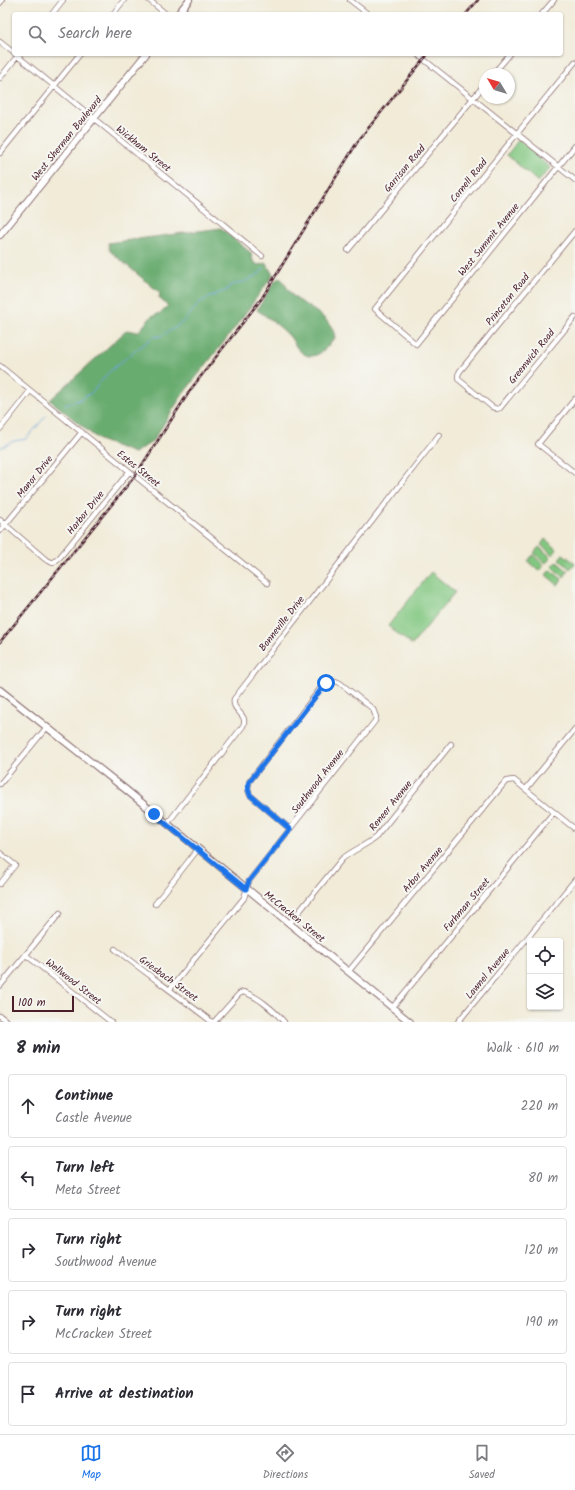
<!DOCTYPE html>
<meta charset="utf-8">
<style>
body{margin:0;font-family:Kalam,sans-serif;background:#f7f7f7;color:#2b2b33}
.controls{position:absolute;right:12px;bottom:12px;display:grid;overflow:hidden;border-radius:4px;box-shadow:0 1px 3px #0004}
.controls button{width:36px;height:36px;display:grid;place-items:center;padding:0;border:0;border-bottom:1px solid #e1e1e2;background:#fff;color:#2b2b33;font:20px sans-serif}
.compass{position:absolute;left:479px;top:68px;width:36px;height:36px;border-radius:50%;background:#fff;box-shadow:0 1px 3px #0004;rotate:308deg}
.scale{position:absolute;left:12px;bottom:10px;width:62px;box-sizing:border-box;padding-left:4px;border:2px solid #4a1f2b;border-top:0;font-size:11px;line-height:14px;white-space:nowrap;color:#4a1f2b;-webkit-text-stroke:3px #f6f6f2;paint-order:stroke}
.stop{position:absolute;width:12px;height:12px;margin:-9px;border:3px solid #1a73e8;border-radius:50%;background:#fff}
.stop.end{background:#1a73e8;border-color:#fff;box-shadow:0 1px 4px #0008}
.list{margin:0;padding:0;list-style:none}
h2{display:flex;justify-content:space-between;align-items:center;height:52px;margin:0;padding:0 16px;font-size:17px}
h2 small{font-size:13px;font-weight:400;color:#7c7c81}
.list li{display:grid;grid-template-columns:26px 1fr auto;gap:12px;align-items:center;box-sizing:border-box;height:64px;margin:0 8px 8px;padding:0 8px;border:1px solid #e1e1e2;border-radius:4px}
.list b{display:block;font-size:15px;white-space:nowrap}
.list p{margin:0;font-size:13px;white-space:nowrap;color:#7c7c81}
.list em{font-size:13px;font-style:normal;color:#7c7c81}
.icon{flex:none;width:22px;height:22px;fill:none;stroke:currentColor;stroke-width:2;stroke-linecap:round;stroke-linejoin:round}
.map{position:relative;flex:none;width:575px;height:1022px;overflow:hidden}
.search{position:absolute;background:#fff;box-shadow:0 1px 3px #0004;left:12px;right:12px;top:12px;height:44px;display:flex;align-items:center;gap:10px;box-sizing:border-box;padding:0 14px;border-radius:4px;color:#7c7c81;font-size:15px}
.sheet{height:412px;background:#fff}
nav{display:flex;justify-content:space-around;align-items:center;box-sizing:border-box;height:56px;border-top:1px solid #e1e1e2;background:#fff;font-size:11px;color:#7c7c81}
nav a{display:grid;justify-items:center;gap:2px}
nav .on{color:#1a73e8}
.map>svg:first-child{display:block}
</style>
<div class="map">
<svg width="575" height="1022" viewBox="0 0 575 1022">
<rect width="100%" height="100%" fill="#f6f6f2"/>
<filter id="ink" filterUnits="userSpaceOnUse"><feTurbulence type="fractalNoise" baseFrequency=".025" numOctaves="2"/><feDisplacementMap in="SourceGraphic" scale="8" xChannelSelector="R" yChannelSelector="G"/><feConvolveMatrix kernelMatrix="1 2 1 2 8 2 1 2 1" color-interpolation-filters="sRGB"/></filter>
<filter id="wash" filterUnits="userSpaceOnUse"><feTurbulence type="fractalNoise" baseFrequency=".012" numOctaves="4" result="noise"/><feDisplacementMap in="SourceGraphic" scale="16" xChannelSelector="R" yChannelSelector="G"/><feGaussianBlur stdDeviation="0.9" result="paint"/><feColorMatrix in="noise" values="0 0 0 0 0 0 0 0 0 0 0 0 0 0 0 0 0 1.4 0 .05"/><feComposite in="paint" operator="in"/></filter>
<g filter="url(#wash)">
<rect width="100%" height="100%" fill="#f1ebd8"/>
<path fill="#82c781" stroke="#667356" d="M 519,139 L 550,168 L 538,182 L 507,155 Z
M 545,539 L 557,549 L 553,555 L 541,545 Z
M 539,547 L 551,557 L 546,563 L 534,553 Z
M 563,554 L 575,563 L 570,569 L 559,559 Z
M 533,555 L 544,565 L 540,571 L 528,561 Z
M 557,562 L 568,571 L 564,577 L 552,567 Z
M 550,570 L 562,579 L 558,585 L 546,575 Z
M 431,572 L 455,592 L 412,645 L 388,626 Z"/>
<path fill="#69ac6f" stroke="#5a664d" d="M 221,228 L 251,253 L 253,261 L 258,265 L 266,263 L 273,275 L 231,333 L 183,394 L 152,442 L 134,453 L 99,440 L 50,400 L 127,330 L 138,332 L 152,316 L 161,313 L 168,306 L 159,298 L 160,293 L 110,251 L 108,243 Z
M 280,277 C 284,282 288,290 292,295 C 306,308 333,316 335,338 C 325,350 312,366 297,348 C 295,345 293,341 291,338 C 284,329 267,317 257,310 L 274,282 Z"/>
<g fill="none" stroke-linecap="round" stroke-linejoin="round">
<path stroke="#69a4d9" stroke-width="1" d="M 65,405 L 79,400 L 91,393 L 109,372 L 126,358 L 153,337 L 161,336 L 176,327 L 185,320 L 201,301 L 227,290 L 229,286 L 246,281 L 260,273 L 264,268
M 0,448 L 14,441 L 26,439 L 46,416"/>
</g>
</g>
<g filter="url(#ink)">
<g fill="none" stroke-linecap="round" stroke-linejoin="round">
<defs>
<path id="street" d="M 149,0 L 166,14
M 350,0 L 368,14
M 0,3 L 2,0
M 52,14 L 63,0
M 113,14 L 124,0
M 542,14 L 554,0
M 0,42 L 14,53
M 15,54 L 262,256
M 417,54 L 575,180
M 575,62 L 375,309 L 416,344 L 575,146
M 493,74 L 510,54
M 0,78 L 19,54
M 0,153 L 80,54
M 575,231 L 460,371 L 458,375 L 458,379 L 492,407 L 497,409 L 500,408 L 575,317
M 348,250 L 485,84
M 0,366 L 267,583
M 575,399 L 538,444 L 575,473
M 0,429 L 30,391
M 0,520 L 45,559 L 53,563 L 60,557 L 129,472
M 0,531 L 82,432
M 0,784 L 47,727
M 526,789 L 575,729
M 167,824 L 243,726 C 249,714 231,711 234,699 L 439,435
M 0,853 L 15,865 L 0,884
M 155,904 L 198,849
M 289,924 L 342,859 C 353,850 365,846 376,837 L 451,744
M 115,949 C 147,974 180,997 212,1022
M 26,955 L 111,1022
M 348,972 L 506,781 L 514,780 L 575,829
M 0,986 L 60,913
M 170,989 L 244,898 L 249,881 L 375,721 L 376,717 L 373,709 L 340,683 C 333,679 329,680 323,685 L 249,782 L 248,789 L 250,795 L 290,829
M 392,1008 L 554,812
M 0,1016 L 8,1022
M 214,1022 L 239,994 L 243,992 C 256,995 275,1011 284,1022
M 458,1022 L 575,880"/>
<path id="secondary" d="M 178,14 L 189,0
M 0,235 L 146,54
M 0,690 L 125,789 L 410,1022"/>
</defs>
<use href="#street" stroke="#846668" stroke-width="6"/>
<use href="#secondary" stroke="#846668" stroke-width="8"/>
<use href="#street" stroke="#fff" stroke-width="4.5"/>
<use href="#secondary" stroke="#fff" stroke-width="6"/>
<defs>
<path id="rail" d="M 466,14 L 478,0
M 0,642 L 135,476 L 191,389 L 262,298 L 358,141 L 428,54"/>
</defs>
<use href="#rail" stroke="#4a1f2b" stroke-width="2.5"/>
<use href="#rail" stroke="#f6f6f2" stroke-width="1" stroke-dasharray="3" stroke-linecap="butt"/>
</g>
</g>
<g fill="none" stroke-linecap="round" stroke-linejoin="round" filter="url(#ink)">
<path stroke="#1a73e8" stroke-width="5" d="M 154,814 L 246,889 L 249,881 L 290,829 L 250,795 L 248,789 L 249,782 L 326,683"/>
</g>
<g text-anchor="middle" stroke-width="4" stroke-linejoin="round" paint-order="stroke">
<g font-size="10" fill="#4a1f2b" stroke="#f6f6f2">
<text transform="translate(66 138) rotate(-51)" y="4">West Sherman Boulevard</text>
<text transform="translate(144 148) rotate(39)" y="4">Wickham Street</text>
<text transform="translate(404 168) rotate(-50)" y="4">Garrison Road</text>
<text transform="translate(468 180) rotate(-51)" y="4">Cornell Road</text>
<text transform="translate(488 239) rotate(-51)" y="4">West Summit Avenue</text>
<text transform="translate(507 299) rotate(-51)" y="4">Princeton Road</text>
<text transform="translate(531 356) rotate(-51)" y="4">Greenwich Road</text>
<text transform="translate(139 468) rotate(39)" y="4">Estes Street</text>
<text transform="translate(34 476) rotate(-51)" y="4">Manor Drive</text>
<text transform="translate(85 512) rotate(-51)" y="4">Harbor Drive</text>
<text transform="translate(281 623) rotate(-52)" y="4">Bonneville Drive</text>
<text transform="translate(317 781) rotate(-52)" y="4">Southwood Avenue</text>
<text transform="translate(390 805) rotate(-51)" y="4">Reneer Avenue</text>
<text transform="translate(422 869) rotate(-50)" y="4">Arbor Avenue</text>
<text transform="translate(466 904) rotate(-50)" y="4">Furhman Street</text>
<text transform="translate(295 916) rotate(39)" y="4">McCracken Street</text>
<text transform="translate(487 973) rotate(-50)" y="4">Lawnel Avenue</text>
<text transform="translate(169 978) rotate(36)" y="4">Griesbach Street</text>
<text transform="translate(74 981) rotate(38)" y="4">Wellwood Street</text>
</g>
</g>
</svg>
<div class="controls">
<button><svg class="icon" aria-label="locate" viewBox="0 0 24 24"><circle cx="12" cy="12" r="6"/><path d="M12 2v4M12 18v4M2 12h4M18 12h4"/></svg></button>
<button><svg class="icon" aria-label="layers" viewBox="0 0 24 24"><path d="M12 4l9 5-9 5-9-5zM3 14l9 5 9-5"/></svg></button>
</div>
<svg class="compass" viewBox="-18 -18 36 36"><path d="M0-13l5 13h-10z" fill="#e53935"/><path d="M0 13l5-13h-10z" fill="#7c7c81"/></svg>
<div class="scale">100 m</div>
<div class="stop" style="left:326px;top:683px"></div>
<div class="stop end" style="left:154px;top:814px"></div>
<div class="search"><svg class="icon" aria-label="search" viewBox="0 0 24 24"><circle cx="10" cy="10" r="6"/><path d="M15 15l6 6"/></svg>Search here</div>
</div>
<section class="sheet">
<h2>8 min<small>Walk · 610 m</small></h2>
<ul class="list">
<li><svg class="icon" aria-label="ahead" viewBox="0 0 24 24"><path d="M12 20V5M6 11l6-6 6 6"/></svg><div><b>Continue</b><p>Castle Avenue</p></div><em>220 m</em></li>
<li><svg class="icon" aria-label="left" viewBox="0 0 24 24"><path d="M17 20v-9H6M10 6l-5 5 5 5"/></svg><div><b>Turn left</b><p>Meta Street</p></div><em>80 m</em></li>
<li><svg class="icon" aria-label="right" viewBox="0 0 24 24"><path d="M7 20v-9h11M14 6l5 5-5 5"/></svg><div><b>Turn right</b><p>Southwood Avenue</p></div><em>120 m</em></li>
<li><svg class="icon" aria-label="right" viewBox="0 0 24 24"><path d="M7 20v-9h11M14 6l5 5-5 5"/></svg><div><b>Turn right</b><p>McCracken Street</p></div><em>190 m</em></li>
<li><svg class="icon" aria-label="arrive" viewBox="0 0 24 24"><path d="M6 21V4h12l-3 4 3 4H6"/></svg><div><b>Arrive at destination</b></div></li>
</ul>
</section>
<nav>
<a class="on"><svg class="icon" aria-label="map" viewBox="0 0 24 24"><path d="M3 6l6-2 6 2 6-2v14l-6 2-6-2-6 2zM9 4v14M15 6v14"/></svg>Map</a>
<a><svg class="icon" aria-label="directions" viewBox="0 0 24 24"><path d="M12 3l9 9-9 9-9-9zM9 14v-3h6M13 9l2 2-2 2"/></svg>Directions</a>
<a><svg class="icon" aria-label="saved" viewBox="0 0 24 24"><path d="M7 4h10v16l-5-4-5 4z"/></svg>Saved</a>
</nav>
